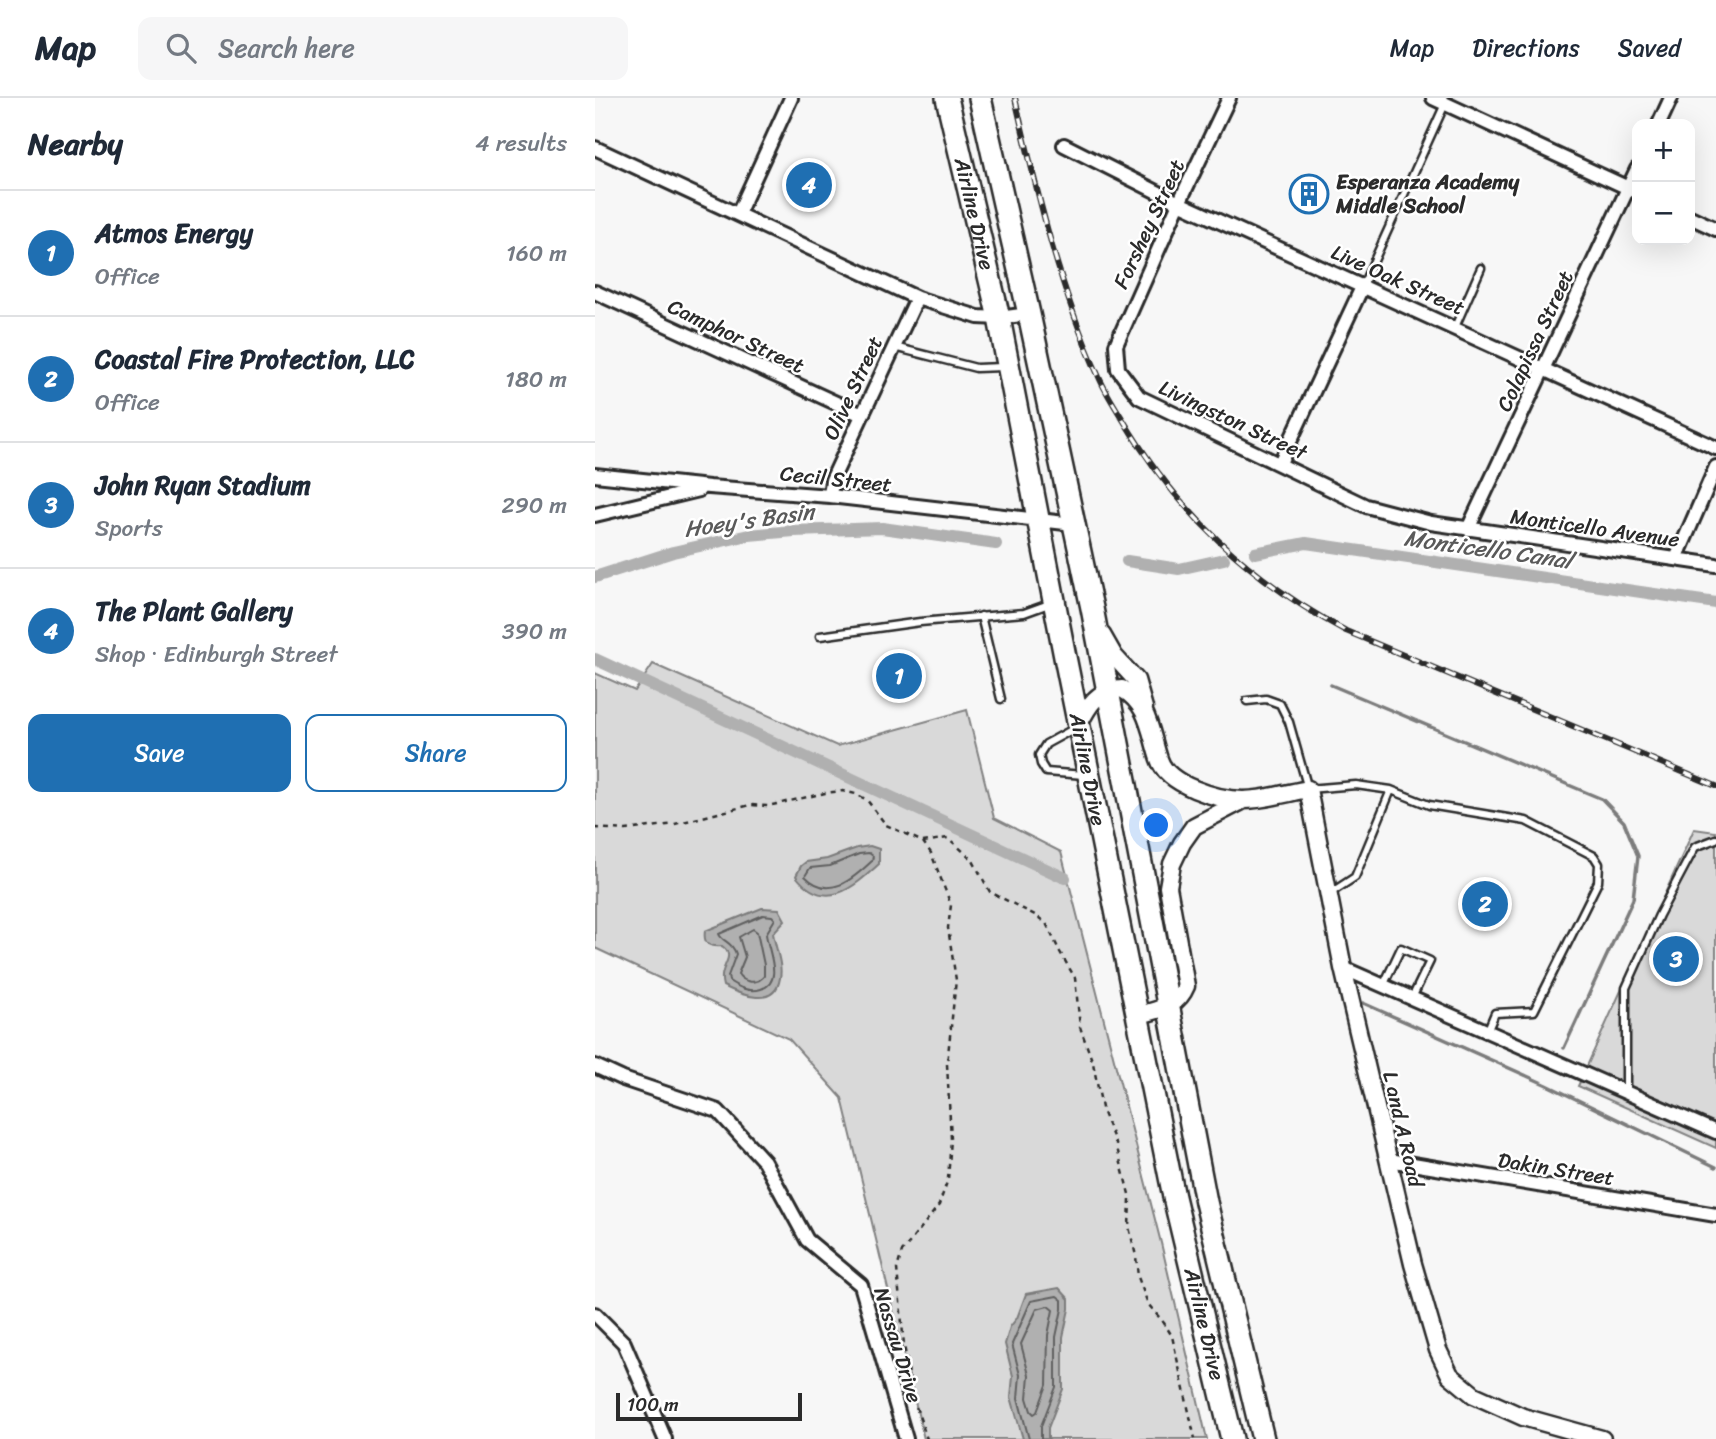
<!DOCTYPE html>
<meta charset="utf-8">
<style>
body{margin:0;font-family:Sriracha,sans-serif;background:#f6f6f7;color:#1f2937}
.controls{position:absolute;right:21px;top:21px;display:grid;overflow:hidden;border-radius:14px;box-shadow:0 7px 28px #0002}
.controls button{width:63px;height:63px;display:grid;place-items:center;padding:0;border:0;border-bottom:2px solid #e0e1e3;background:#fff;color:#1f2937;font:35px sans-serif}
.scale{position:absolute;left:21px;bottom:18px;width:186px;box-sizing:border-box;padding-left:7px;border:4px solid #2b2b2b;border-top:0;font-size:19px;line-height:24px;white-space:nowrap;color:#2b2b2b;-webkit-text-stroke:5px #fff;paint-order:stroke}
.you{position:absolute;left:562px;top:728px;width:24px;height:24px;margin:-18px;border:5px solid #fff;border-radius:50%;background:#1a73e8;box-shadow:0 0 0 10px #1a73e833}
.badge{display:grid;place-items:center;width:46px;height:46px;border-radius:50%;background:#1f6fb2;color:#fff;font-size:23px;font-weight:700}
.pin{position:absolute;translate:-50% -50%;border:4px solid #fff;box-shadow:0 2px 7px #0006}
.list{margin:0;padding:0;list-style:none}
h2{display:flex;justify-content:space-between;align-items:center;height:91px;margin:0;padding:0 28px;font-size:30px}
h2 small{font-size:23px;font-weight:400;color:#747a83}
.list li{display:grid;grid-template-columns:46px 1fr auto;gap:21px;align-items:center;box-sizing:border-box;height:126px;padding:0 28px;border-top:2px solid #e0e1e3}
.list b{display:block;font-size:26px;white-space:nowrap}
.list p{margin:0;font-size:23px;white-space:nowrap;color:#747a83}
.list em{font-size:23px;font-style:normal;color:#747a83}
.actions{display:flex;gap:14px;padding:21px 28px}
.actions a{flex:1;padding:16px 0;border:2px solid #1f6fb2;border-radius:14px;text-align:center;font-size:24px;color:#1f6fb2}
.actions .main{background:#1f6fb2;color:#fff}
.icon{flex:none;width:38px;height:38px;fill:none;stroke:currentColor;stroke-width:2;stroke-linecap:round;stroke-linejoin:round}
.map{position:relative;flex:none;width:1121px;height:1341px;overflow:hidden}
header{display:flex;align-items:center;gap:42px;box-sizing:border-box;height:98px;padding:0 35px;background:#fff;border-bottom:2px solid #e0e1e3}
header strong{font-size:33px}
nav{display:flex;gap:38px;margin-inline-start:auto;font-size:24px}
.search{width:490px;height:63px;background:#f6f6f7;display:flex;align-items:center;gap:18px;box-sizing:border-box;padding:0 24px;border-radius:14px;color:#747a83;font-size:26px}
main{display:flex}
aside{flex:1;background:#fff}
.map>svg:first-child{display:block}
</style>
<header>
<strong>Map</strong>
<div class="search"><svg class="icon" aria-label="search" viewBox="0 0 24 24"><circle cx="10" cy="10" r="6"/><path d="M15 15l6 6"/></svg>Search here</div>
<nav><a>Map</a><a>Directions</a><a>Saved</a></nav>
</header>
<main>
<aside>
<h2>Nearby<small>4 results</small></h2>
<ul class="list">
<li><span class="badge">1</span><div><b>Atmos Energy</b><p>Office</p></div><em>160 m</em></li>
<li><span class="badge">2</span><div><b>Coastal Fire Protection, LLC</b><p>Office</p></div><em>180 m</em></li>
<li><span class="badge">3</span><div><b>John Ryan Stadium</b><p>Sports</p></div><em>290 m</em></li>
<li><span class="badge">4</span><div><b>The Plant Gallery</b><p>Shop · Edinburgh Street</p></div><em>390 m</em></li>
</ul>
<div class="actions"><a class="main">Save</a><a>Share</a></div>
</aside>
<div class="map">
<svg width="1121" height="1341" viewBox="0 0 1121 1341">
<rect width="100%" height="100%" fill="#f7f7f7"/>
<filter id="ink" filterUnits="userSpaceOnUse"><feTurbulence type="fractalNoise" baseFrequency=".0143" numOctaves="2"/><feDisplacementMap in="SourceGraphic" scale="14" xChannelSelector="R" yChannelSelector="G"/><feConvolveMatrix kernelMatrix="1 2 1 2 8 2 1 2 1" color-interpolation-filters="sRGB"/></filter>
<g filter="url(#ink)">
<path fill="#d9d9d9" stroke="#828282" stroke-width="2" d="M 58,566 L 242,648 L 372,612 L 399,720 L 466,754 L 566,1145 L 612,1341 L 329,1341 L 247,1000 L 194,941 L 0,850 L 0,575 L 40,593 Z
M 1099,731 L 1121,734 L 1121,1050 L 983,988 Z"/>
<path fill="#b0b0b0" stroke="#7b7b7b" stroke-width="2" d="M 275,748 L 284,751 L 284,766 C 258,790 230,815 201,778 L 206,768 L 211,764 L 232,761 L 262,750 Z
M 167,810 L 184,811 L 190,822 L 178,835 C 180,849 188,866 185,880 C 180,911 146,897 128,888 C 122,867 143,860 127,848 C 114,849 108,846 110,833 Z
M 464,1190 L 474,1201 L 474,1211 L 468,1239 L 468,1291 L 453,1330 L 453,1341 L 428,1341 L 416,1299 L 418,1278 L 410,1246 L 415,1229 L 422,1220 L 431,1196 Z"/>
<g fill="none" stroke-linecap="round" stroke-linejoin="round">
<path stroke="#606060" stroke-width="2" d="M 274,755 L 278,758 L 277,763 C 258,781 234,803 210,778 L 215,770 L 235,768 L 264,756 Z
M 168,817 L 177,818 L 180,821 L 171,836 C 173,853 189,884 166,891 C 154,895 143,889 134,883 L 133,878 L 141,856 C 137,843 127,844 124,836 Z
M 158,831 L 162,834 L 169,867 L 169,878 C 162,887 149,885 143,876 L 150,859 L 144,839 Z
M 453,1208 L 458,1212 L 453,1237 L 452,1287 L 442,1314 L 439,1316 L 436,1313 L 432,1300 L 434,1277 L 426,1246 L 442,1211 Z
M 434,1341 L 423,1300 L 425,1277 L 417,1246 L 436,1203 L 462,1198 L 467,1202 L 467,1211 L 461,1239 L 461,1289 L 446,1328 L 446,1341"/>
<path stroke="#7b7b7b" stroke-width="3.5" d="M 736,587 L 1007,701 L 1029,724 L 1043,758 L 1038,801 L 969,950
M 768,905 L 952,987 L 1121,1069"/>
<path stroke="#b0b0b0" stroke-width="12" d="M 660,455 L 711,445 L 1121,505
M 532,463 L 584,471 L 629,461
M 0,479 L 78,454 L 154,437 L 199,433 L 287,430 L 401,446
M 0,561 L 470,780"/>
<defs>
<path id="lane" d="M 768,187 L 850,6
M 860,229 L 886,170
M 299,249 L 381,270 L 408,269
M 386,518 L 406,601
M 225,538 L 325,524 L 429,515 L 454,506
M 652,603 L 671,601 L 685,606 L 694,624 L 713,691 L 761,687 L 796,692 L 760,779 L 734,796
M 482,629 L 451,646 L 444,657 L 446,666 L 451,674 L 489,677
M 796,692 L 834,707 L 931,723 L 999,758 L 1004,766 L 1003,784 L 939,913 L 900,915 L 892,934
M 788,888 L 806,850 L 835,863 L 817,900
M 1031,995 L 1031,890 L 1064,817 L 1100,749 L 1121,741"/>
<path id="street" d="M 634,0 L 584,105 L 521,247 L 523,271 L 544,299 L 771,408 L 836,425 L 1121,467
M 838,0 L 1042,94
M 1064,26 L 1076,0
M 469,47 L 584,105 L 1121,350
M 0,50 L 322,200 L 383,219 L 404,220 L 434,216
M 143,116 L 196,0
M 1095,119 L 1121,131
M 0,194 L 267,317
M 685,365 L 768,187
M 0,377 L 114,389 L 235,398 L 479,426
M 235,398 L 237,382 L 322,200
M 0,417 L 104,392
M 873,431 L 1042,71
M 1081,461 L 1121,369
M 748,870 L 1121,1034
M 0,968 L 28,981 L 123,1013 L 169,1063 L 212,1142 L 266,1187 L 311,1341
M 794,1062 L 1121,1117
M 0,1216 L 29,1245 L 70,1341"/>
<path id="secondary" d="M 507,537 L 519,558 L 541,582 L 549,610
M 483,628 C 494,606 502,592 527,591 C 554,606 555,634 564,661 C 572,687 623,702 648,702 C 669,702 692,695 713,691 L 748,870 L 818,1166 L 843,1252 L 855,1277 L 879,1297 L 928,1319 L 1007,1341
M 542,918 C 563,911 582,910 591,888 L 573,789 L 577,766 L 587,745 L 599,728 L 649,702"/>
<g id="highway">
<path id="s1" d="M 352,0 L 404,220 L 470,559 L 579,1099 L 637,1341"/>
<path d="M 385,0 L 434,216 L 497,510 L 611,1104 L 668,1341"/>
</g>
</defs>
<use href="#lane" stroke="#2b2b2b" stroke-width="11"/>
<use href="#street" stroke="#2b2b2b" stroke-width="18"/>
<use href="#secondary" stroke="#2b2b2b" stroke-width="21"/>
<use href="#highway" stroke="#2b2b2b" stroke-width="26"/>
<path stroke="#2b2b2b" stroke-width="2.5" stroke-dasharray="5 5" stroke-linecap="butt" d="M 0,730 L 31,732 L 80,726 L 155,707 L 173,708 L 230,695 L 247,693 L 261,696 L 272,702 L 291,727 L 328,744 L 336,755 L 356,807 L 353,830 L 361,882 L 352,966 L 356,1041 L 353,1081 L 344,1107 L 307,1154 L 302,1171 L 309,1247 L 318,1300 L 332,1341
M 328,744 L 353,740 L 377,761 L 395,794 L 440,817 L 451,825 L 465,854 L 480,880 L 485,929 L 498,965 L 508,1015 L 521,1046 L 535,1100 L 534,1129 L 541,1158 L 543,1179 L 553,1206 L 569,1225 L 577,1238 L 600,1341"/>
<use href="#lane" stroke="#fff" stroke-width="6"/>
<use href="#street" stroke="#fff" stroke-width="12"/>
<use href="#secondary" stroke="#fff" stroke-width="16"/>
<use href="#highway" stroke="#fff" stroke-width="21"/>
<defs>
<path id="rail" d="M 420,0 C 442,94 464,191 504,279 C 510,293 519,307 527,320 C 582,414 655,482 751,533 L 1121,688"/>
</defs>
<use href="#rail" stroke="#2b2b2b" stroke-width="6"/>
<use href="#rail" stroke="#fff" stroke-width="3.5" stroke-dasharray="10" stroke-linecap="butt"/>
</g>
</g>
<defs>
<symbol id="building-ring" viewBox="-11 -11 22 22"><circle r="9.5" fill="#fff" stroke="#1f6fb2" stroke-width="1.5"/><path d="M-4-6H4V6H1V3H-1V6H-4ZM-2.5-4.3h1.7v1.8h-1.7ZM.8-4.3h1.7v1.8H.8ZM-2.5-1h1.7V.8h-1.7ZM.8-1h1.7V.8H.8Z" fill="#1f6fb2"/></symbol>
</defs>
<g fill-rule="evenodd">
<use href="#building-ring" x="692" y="74" width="44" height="44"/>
</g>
<g text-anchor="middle" stroke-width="5" stroke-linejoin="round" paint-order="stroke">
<g font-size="21" font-weight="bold" fill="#2b2b2b" stroke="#fff" text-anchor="start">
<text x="741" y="91">Esperanza Academy<tspan x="741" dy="24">Middle School</tspan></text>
</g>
<g font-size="21" fill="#2b2b2b" stroke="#fff">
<text dy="7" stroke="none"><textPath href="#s1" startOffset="119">Airline Drive</textPath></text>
<text transform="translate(554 126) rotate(-65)" y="7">Forshey Street</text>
<text transform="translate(803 182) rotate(24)" y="7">Live Oak Street</text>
<text transform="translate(141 238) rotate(25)" y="7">Camphor Street</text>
<text transform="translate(940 243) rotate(-65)" y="7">Colapissa Street</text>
<text transform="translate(258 290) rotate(-65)" y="7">Olive Street</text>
<text transform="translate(638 322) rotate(25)" y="7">Livingston Street</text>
<text transform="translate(241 381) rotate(6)" y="7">Cecil Street</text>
<text transform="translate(1000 430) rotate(8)" y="7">Monticello Avenue</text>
<text dy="7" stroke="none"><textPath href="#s1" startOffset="686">Airline Drive</textPath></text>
<text transform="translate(808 1031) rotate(77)" y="7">L and A Road</text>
<text transform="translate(961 1071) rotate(9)" y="7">Dakin Street</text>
<text dy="7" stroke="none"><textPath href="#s1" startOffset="1253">Airline Drive</textPath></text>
<text transform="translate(303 1247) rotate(73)" y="7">Nassau Drive</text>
</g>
<g font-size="23" font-style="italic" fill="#5a5a5a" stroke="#fff">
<text transform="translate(154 422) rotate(-8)" y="8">Hoey's Basin</text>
<text transform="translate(893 451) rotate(8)" y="8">Monticello Canal</text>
</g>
</g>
</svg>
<div class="controls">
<button>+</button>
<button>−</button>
</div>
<div class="scale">100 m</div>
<div class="you"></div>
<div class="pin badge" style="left:304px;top:578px">1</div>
<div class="pin badge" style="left:890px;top:806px">2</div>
<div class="pin badge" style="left:1081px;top:861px">3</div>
<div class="pin badge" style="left:214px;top:87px">4</div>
</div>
</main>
